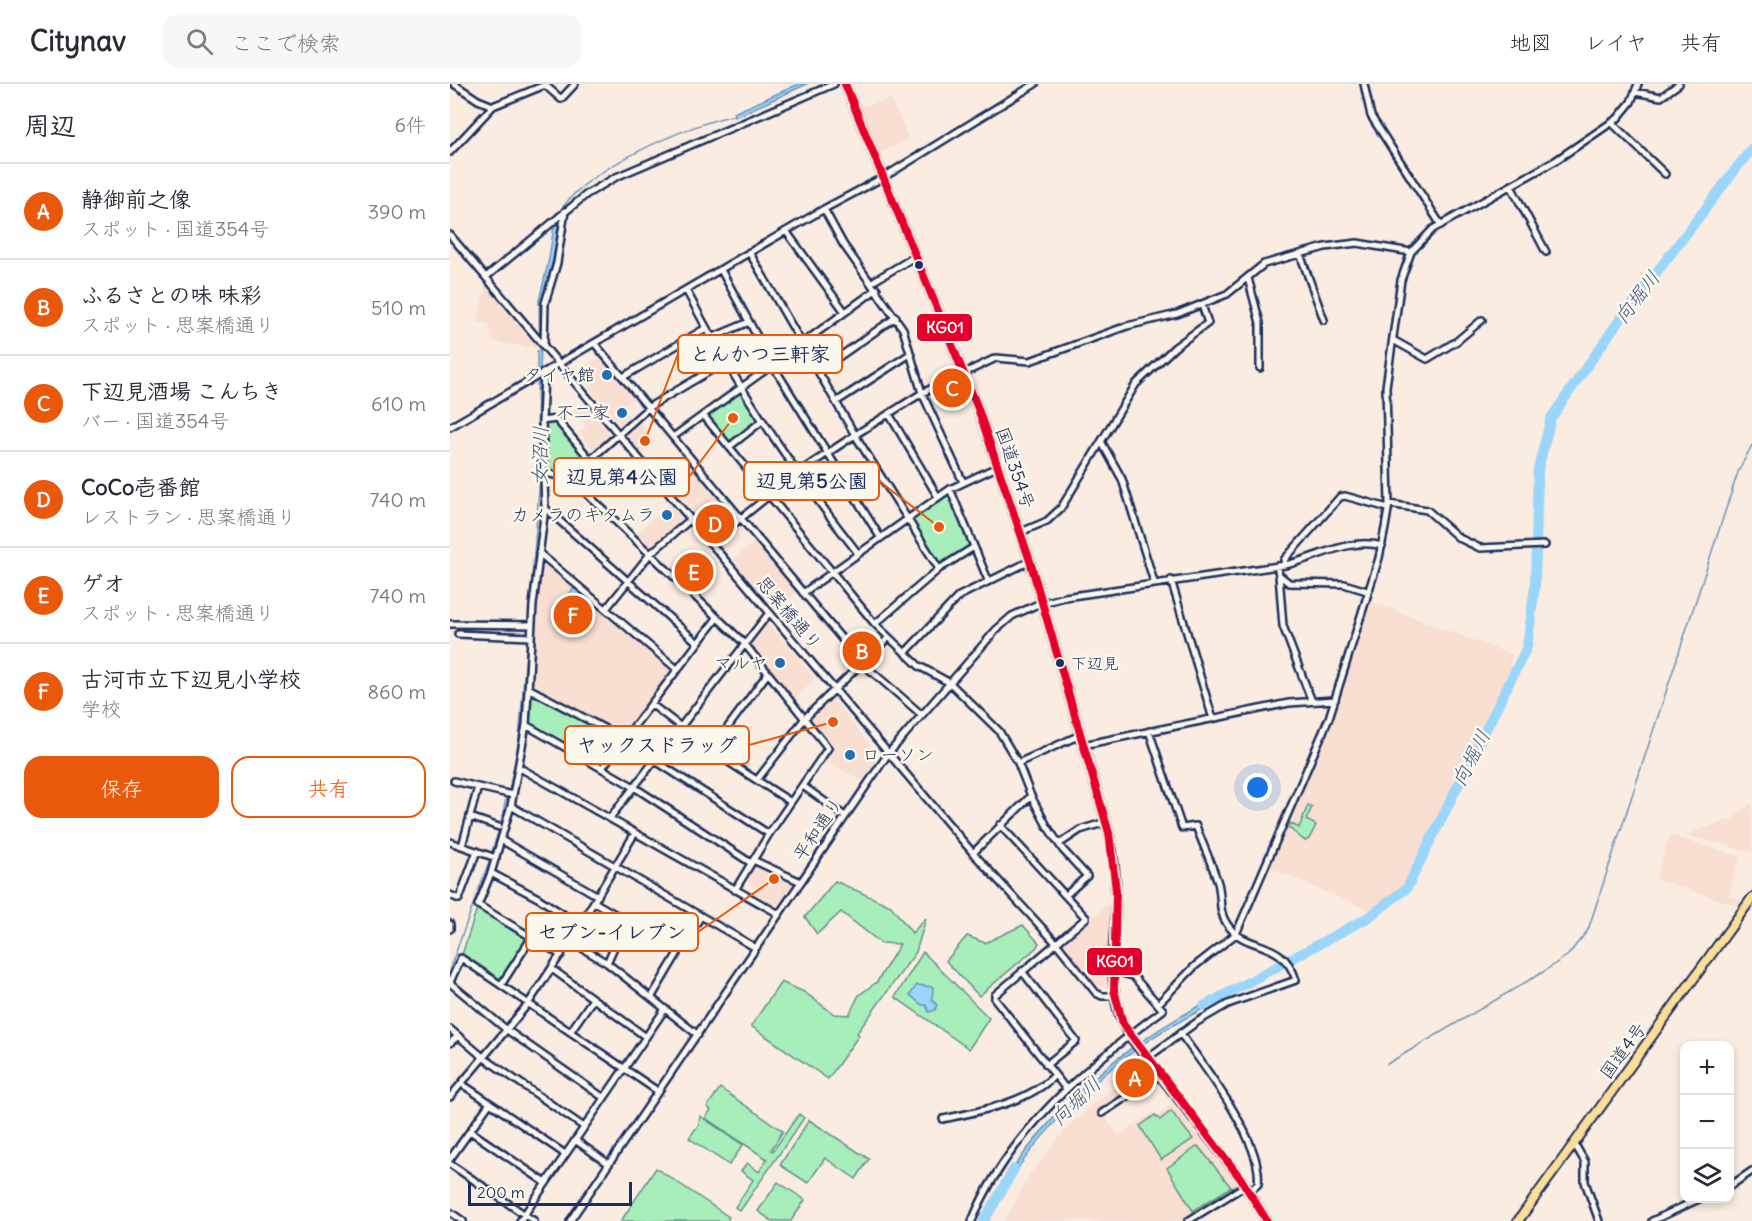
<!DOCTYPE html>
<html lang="ja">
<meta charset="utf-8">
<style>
body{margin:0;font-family:Delius,"Klee One",sans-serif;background:#f7f7f7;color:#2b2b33}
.controls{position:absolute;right:18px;bottom:18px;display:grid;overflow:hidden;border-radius:12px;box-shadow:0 3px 9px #0003}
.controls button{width:54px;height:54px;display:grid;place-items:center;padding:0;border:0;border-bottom:2px solid #e1e1e2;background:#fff;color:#2b2b33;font:30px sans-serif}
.scale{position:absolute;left:18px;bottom:15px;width:164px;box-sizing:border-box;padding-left:6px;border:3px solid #1b2f5e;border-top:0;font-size:16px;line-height:21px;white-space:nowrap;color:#1b2f5e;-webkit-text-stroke:4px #fbf7ec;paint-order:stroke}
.you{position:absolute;left:808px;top:704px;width:21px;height:21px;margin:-15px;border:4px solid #fff;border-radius:50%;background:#1a73e8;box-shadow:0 0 0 9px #1a73e833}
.badge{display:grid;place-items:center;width:39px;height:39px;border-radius:50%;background:#ea580c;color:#fff;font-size:20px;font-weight:700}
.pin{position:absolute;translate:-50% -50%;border:3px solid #fff;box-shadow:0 2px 6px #0006}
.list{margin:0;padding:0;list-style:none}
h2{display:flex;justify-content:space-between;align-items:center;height:78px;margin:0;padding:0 24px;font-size:26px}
h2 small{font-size:20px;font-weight:400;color:#7c7c81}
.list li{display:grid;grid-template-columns:39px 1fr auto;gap:18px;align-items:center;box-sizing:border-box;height:96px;padding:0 24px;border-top:2px solid #e1e1e2}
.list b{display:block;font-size:22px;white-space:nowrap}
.list p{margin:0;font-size:20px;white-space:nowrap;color:#7c7c81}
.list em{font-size:20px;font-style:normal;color:#7c7c81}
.actions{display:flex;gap:12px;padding:18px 24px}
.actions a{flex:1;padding:14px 0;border:2px solid #ea580c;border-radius:18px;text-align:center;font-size:21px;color:#ea580c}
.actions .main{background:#ea580c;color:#fff}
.icon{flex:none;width:33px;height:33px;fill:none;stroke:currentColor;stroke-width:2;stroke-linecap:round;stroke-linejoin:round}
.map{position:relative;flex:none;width:1302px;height:1137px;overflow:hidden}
header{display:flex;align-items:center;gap:36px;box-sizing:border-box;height:84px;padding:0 30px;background:#fff;border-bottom:2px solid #e1e1e2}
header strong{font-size:28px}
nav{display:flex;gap:33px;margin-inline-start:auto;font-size:21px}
.search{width:420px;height:54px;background:#f7f7f7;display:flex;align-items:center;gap:15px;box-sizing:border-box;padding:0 21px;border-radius:18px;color:#7c7c81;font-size:22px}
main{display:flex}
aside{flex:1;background:#fff}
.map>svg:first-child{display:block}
</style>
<header>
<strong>Citynav</strong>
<div class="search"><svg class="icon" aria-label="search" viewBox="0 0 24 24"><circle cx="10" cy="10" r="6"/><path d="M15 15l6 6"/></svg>ここで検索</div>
<nav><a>地図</a><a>レイヤ</a><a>共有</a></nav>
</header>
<main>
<aside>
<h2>周辺<small>6件</small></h2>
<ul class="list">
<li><span class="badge">A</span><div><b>静御前之像</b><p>スポット · 国道354号</p></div><em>390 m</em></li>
<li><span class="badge">B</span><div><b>ふるさとの味 味彩</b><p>スポット · 思案橋通り</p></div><em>510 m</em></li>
<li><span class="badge">C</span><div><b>下辺見酒場 こんちき</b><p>バー · 国道354号</p></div><em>610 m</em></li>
<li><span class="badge">D</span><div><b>CoCo壱番館</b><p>レストラン · 思案橋通り</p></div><em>740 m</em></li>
<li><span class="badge">E</span><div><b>ゲオ</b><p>スポット · 思案橋通り</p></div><em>740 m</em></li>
<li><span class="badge">F</span><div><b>古河市立下辺見小学校</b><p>学校</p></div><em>860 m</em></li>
</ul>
<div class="actions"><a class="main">保存</a><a>共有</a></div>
</aside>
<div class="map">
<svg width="1302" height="1137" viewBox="0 0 1302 1137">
<rect width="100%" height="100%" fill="#faece0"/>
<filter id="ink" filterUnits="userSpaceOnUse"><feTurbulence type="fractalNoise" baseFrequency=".0167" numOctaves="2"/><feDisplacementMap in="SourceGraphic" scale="12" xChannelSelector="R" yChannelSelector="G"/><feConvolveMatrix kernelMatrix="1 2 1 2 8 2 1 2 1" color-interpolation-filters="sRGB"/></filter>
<g filter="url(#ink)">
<path fill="#f9ded2" d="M 441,15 L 459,55 L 429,69 L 410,23 Z
M 36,200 L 89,264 L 42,258 L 40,241 L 28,238 Z
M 150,273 L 185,312 L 172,324 L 183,336 L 173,344 L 152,319 L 155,315 L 151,318 L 126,287 Z
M 133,319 L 162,354 L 146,369 L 129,349 L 136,343 L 123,328 Z
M 189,337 L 206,358 L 192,369 L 176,349 Z
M 242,381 L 262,404 L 239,423 L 220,400 Z
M 263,404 L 269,412 L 257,423 L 274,443 L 266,450 L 261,449 L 239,424 Z
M 219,420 L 234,438 L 199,467 L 184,452 Z
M 306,456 L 348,507 L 326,526 L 283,476 Z
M 255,464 L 267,480 L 241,506 L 226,491 Z
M 94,476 L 223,585 L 173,651 L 82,599 L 91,477 Z
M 919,517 L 1062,571 L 1059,590 L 1047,623 L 967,778 L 950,804 L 921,827 L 818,783 L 880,636 Z
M 342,519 L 361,540 L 348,551 L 330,530 Z
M 314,540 L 319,541 L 365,594 L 344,616 L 299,561 Z
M 381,612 L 425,668 L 425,679 L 412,697 L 376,677 L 383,666 L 359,637 L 360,633 Z
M 1302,718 L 1302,768 L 1236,751 L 1282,735 Z
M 1220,751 L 1290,773 L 1278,812 L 1292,817 L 1289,822 L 1206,795 Z
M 305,779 L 344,797 L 328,821 L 323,822 L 302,812 L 307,803 L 295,796 Z
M 660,819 L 657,890 L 655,901 L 651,904 L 645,900 L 612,859 Z
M 676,994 L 684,1005 L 651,1027 L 668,1051 L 704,1028 L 708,1031 L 723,1019 L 788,1103 L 734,1137 L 554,1137 L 580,1090 L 615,1046 L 643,1020 Z"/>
<path fill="#a8eeba" stroke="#628e8c" stroke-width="1.5" d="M 290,303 L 312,337 L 279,363 L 253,331 Z
M 106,335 L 140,375 L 120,394 L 95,389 L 92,337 Z
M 500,405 L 524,463 L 489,485 L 457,434 Z
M 80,605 L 146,640 L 127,671 L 76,641 Z
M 858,721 L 862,723 L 856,736 L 866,741 L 859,755 L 855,757 L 839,744 L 840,739 L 849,744 Z
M 385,797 L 441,822 L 462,849 L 476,834 L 466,868 L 407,949 L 409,951 L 378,995 L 301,942 L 331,898 L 354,908 L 384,930 L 399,931 L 409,911 L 427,898 L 450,860 L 431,859 L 391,828 L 367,850 L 355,833 Z
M 28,821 L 82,853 L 51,901 L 11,874 Z
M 573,841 L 589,859 L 586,864 L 529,912 L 496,877 L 517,852 L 535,859 Z
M 473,868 L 539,934 L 519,965 L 445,913 Z
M 270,1004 L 333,1047 L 321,1066 L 323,1067 L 349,1030 L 354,1034 L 290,1127 L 285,1123 L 303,1096 L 291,1087 L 297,1079 L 309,1088 L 317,1075 L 255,1034 L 261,1026 L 257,1023 Z
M 721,1027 L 743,1055 L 711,1076 L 690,1042 L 705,1031 L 710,1036 Z
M 250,1032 L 293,1061 L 279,1081 L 239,1054 L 249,1040 Z
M 359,1036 L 419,1075 L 406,1095 L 375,1074 L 358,1099 L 330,1081 Z
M 748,1062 L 781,1103 L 743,1127 L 717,1084 Z
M 206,1084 L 279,1133 L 277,1137 L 171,1137 Z
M 328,1098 L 355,1116 L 341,1137 L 322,1137 L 308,1127 Z"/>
<path fill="#9ad5fa" stroke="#6793bc" stroke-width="1.5" d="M 349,0 L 357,0 L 285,33 L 284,29 Z
M 106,129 L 110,130 L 103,176 L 92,218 L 89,329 L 92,397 L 88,397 L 87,267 L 90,267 L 89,217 L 99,175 Z
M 124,504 L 145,523 L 136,534 L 115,516 Z
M 467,901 L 483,903 L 482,916 L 487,921 L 485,926 L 479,928 L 476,921 L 472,921 L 460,911 Z
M 764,913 L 766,917 C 745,930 723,940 702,954 C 646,992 596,1042 558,1098 L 555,1096 C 593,1040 643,988 701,951 C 721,937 743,926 764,913 Z"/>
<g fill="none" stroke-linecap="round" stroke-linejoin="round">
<path stroke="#6793bc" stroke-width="1.5" d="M 108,132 C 127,88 239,40 285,31
M 59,707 L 69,656 L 90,395
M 50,742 L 57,711
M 41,770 L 49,746
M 0,884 L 40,775
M 937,980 L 1093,888 L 1118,871 L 1138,846 L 1288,388 L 1302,361"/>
<path stroke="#9ad5fa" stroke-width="10" d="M 754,922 L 919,833 L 957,804 L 1077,563 L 1085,502 L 1088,385 L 1101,334 L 1163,245 L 1302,64
M 534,1137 L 564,1085"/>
<defs>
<path id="minor" d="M 4,0 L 28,16 L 43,22
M 914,0 L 921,32 L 991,141
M 1185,8 L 1211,13 L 1229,0
M 1161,38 L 1215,90
M 0,68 L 43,22 L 95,1 L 111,15 L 125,0
M 1061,102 L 1096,168
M 374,125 L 393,160 L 453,245 L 472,309 L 513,398
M 336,147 L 395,228
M 0,151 L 523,769 L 607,860 L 646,909 L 652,912 L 664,912
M 299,168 L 405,351 L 489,485
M 850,170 L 874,236
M 271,186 L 322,280 L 430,453
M 36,193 L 137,110 L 166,93 L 384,0
M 798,194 L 810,239 L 810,284
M 422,198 L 466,172
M 236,206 C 286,302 341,384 407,468
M 261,254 L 299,238
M 943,256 L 977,275 L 1007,257 L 1032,236
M 145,260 L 412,579 L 472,631
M 94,261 L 95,219 L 107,179 L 115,127
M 369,287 L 446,233
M 94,289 L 92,337 L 95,424 L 83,521 L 76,641 L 61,722 L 41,789 L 28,821 L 111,871
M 173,293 L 256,244
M 386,318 L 460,270
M 439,330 L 488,413
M 253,331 L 425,540 L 469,582 L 500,599 L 549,647 L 568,679 L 581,712 L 597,742 L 613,766 L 637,792 L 616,811
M 92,337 L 106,335 L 140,375
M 0,343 L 374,125 L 434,93 L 585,0
M 223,353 L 427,205
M 652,359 L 672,395 L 704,498
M 279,363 L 312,337
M 95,389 L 120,394 L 294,559 L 378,664 L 319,750 L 285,806
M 120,394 L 199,323 L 275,278
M 500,405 L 538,496
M 939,420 L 977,426 L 1009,454 L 1030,464 L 1095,461
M 95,424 L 248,559
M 571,448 L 597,437 L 611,424 L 686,300 L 725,263 L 758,239 L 752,221
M 260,459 L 346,390 L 405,351 L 472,309 L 546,274 L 580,277 L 677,242 L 727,230 L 777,210 L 814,180 L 875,163 L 907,159 L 961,168
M 89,469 L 228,586
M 835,481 L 834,476 L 890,413 L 895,412 L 938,424
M 827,482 L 829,491 L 839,499 L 894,500 L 917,507
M 829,491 L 833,542 L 861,615
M 721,496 L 763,635
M 353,509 L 500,405 L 549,382
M 156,525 L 200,470 L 241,435
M 0,540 L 82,541
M 425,540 L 489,485 L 524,463
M 8,550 L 81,553
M 455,569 L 509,512 L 580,477
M 80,605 L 174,655
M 201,620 L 266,670 L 341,718
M 76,641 L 184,703 L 301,779
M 633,661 L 839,619 L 885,616
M 261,666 L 318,589
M 204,676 L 319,750
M 568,679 L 630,651
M 70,684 L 329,830
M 152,684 L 267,534
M 307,696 L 355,634 L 438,554
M 4,697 L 28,703 L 12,762
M 353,702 L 395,732
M 28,703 L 63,711
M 61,722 L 306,864
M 20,733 L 49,743
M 160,734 L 319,529
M 550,741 L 636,834 L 545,911 L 545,915 L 616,1005
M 51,756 L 148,812
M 0,758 L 46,774
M 609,760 L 630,746 L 656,738
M 523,769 L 581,712
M 303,776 L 351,798
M 41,789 L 88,814 L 130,841
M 0,811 L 9,815 L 27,767
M 144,818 L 229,867 L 251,832
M 0,840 L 0,845
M 120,857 L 157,879 L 248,951
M 157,879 L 176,836
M 102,885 L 196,953
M 572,887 L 626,957 L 596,981
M 0,898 L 11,874 L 209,1008
M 0,899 L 57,946 L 154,1014
M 51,901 L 82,853
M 201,914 L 229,867
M 708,920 L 745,882 L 786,850 L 879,634 L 929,474 L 935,444 L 939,420 L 936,303 L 951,196 L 961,168 L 983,145 L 1105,77 L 1168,34 L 1181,18 L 1188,0
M 0,945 L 34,974 L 134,1043
M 120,948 L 143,915
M 730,949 C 754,982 814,1059 808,1100 L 800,1107
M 0,959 L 8,952
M 697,974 L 747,938 L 778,920 L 846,896 C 832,852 796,869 777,840 C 768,828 772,813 768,799 C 762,780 753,761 746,742 L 732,744 L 699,647
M 12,1000 L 115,1070
M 0,1013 L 78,920 L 130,841 L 185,749
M 652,1029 L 710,991
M 493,1035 C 530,1027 578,1019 605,991
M 20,1047 L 96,1099
M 125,1056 L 159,1080
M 1124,1059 L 1135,1078 L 1135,1098 L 1149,1137
M 0,1075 L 40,1019
M 0,1080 L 84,1137
M 1280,1102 L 1302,1087
M 0,1128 L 13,1137
M 70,1137 L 215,925
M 120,1137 L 438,670 L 546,546 L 562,532 L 588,520 L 615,513 L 835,481 C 868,474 899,453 932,462
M 522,1137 C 558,1048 638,981 713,926 L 683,892 L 664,887
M 738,1137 L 796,1101
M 1202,1137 L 1251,1114"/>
<path id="highway" d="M 395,0 L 527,322 L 580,477 L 659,749 C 663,771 666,793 666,814 C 666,861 653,916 682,955 L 791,1095 L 817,1137
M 1068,1137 L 1302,814"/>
</defs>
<use href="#minor" stroke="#1b2f5e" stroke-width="10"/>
<use href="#highway" stroke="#1b2f5e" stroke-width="12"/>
<use href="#minor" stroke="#fbf7ec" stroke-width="5"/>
<use href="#highway" stroke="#fcde96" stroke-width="8"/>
<defs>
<path id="bus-1" d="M 395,0 L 527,322 L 580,477 L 659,749 L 666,806 L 664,906 L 673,940 L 791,1095 L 817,1137"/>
</defs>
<use href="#bus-1" stroke="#fbf7ec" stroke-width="12"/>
<use href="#bus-1" stroke="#e4002b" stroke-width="8"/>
</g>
</g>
<g fill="#1b2f5e" stroke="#fbf7ec" stroke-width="2">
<circle cx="469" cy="181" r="5"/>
<circle cx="610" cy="579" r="5"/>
</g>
<g fill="#1f6fb2" stroke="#fbf7ec" stroke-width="2">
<circle cx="157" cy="291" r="6"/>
<circle cx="172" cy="329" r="6"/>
<circle cx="217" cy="431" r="6"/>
<circle cx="330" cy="579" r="6"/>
<circle cx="400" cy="671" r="6"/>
</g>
<g text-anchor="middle" stroke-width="5" stroke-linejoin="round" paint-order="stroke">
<g font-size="16" fill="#1b2f5e" stroke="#fbf7ec" text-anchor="start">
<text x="621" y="585">下辺見</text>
</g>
<g font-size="18" fill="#1b2f5e" stroke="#fbf7ec" text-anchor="end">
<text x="145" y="297">タイヤ館</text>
<text x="160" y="335">不二家</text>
<text x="205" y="437">カメラのキタムラ</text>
<text x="318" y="585">マルヤ</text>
<text x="412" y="677" text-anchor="start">ローソン</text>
</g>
<g font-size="18" fill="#1b2f5e" stroke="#fbf7ec">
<text transform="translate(565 384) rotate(71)" y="6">国道354号</text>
<text transform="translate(339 529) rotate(50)" y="6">思案橋通り</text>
<text transform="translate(368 745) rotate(-56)" y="6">平和通り</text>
<text transform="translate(1173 967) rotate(-54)" y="6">国道4号</text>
</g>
<g font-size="20" font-style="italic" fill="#3b5885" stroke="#fbf7ec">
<text transform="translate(1187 213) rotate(-52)" y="7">向堀川</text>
<text transform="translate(90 372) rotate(-89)" y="7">女沼川</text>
<text transform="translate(1021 674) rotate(-63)" y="7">向堀川</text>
<text transform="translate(626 1017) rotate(-43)" y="7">向堀川</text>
</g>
</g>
<path fill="none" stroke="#e8590c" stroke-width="2" d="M195 357L228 270M283 334L239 393M489 443L429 397M383 638L299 661M324 795L248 848"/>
<g fill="#e8590c" stroke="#fbf7ec" stroke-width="2">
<circle cx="195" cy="357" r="6"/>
<circle cx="283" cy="334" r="6"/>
<circle cx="489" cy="443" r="6"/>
<circle cx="383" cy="638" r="6"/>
<circle cx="324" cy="795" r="6"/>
</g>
<g fill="#fbf7ec" stroke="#e8590c" stroke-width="2">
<rect x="228" y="251" width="164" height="38" rx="6"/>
<rect x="104" y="374" width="135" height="38" rx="6"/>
<rect x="294" y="378" width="135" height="38" rx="6"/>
<rect x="115" y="642" width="184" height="38" rx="6"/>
<rect x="76" y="829" width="172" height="38" rx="6"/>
</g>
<g font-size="20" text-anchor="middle" font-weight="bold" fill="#1b2f5e">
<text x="310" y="277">とんかつ三軒家</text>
<text x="172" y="400">辺見第4公園</text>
<text x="362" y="404">辺見第5公園</text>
<text x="207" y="668">ヤックスドラッグ</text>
<text x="162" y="855">セブン-イレブン</text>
</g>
<g stroke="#fbf7ec" stroke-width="2">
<rect x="466" y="229" width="57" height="29" rx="6" fill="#e4002b"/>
<rect x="636" y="863" width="57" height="29" rx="6" fill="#e4002b"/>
</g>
<g font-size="16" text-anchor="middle" font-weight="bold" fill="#fff">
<text x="495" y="249">KG01</text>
<text x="665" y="883">KG01</text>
</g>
</svg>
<div class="controls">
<button>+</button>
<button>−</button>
<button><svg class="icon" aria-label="layers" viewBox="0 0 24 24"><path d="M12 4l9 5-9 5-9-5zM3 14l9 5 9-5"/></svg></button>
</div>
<div class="scale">200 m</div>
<div class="you"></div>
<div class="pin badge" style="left:685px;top:994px">A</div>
<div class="pin badge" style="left:412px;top:567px">B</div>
<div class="pin badge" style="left:502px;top:304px">C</div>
<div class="pin badge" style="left:265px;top:440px">D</div>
<div class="pin badge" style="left:244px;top:488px">E</div>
<div class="pin badge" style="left:123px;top:531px">F</div>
</div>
</main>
